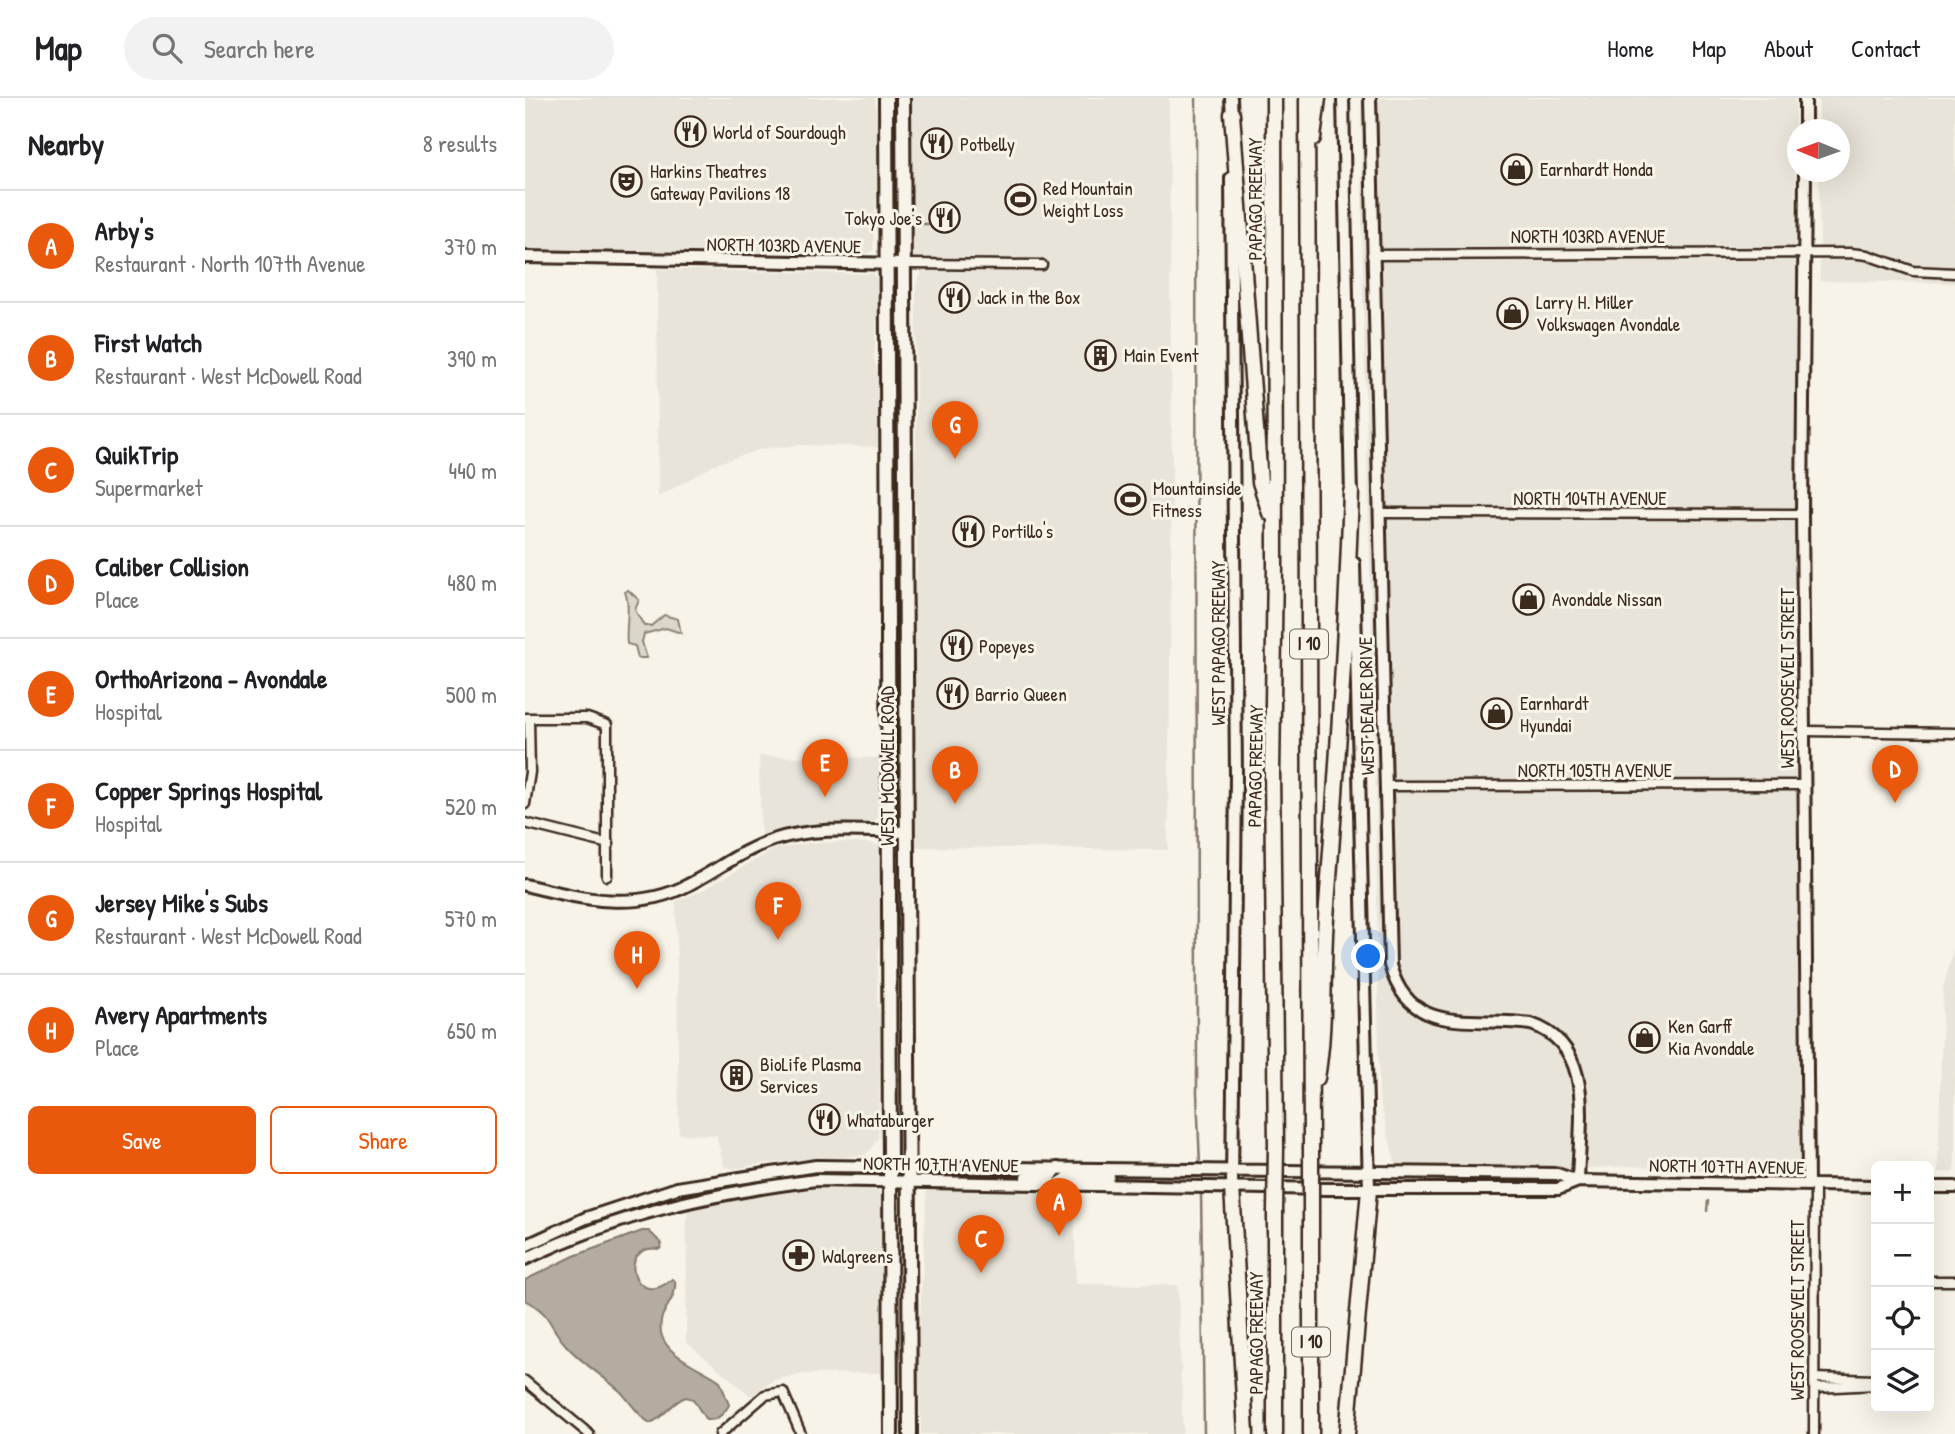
<!DOCTYPE html>
<meta charset="utf-8">
<style>
body{margin:0;font-family:"Patrick Hand",sans-serif;background:#f2f2f2;color:#202124}
.controls{position:absolute;right:21px;bottom:21px;display:grid;overflow:hidden;border-radius:10px;box-shadow:0 7px 28px #0002}
.controls button{width:63px;height:63px;display:grid;place-items:center;padding:0;border:0;border-bottom:2px solid #e0e0e0;background:#fff;color:#202124;font:35px sans-serif}
.compass{position:absolute;left:1262px;top:21px;width:63px;height:63px;border-radius:50%;background:#fff;box-shadow:0 7px 28px #0002;rotate:271deg}
.you{position:absolute;left:844px;top:859px;width:24px;height:24px;margin:-18px;border:5px solid #fff;border-radius:50%;background:#1a73e8;box-shadow:0 0 0 10px #1a73e833}
.badge{display:grid;place-items:center;width:46px;height:46px;border-radius:50%;background:#ea580c;color:#fff;font-size:23px;font-weight:700}
.pin{position:absolute;translate:-50% -58px;filter:drop-shadow(0 2px 4px #0008)}
.pin::after{content:'';position:absolute;top:37px;width:24px;height:21px;background:inherit;clip-path:polygon(0 0,100% 0,50% 100%)}
.list{margin:0;padding:0;list-style:none}
h2{display:flex;justify-content:space-between;align-items:center;height:91px;margin:0;padding:0 28px;font-size:30px}
h2 small{font-size:23px;font-weight:400;color:#757577}
.list li{display:grid;grid-template-columns:46px 1fr auto;gap:21px;align-items:center;box-sizing:border-box;height:112px;padding:0 28px;border-top:2px solid #e0e0e0}
.list b{display:block;font-size:26px;white-space:nowrap}
.list p{margin:0;font-size:23px;white-space:nowrap;color:#757577}
.list em{font-size:23px;font-style:normal;color:#757577}
.actions{display:flex;gap:14px;padding:21px 28px}
.actions a{flex:1;padding:16px 0;border:2px solid #ea580c;border-radius:10px;text-align:center;font-size:24px;color:#ea580c}
.actions .main{background:#ea580c;color:#fff}
.icon{flex:none;width:38px;height:38px;fill:none;stroke:currentColor;stroke-width:2;stroke-linecap:round;stroke-linejoin:round}
.map{position:relative;flex:none;width:1430px;height:1336px;overflow:hidden}
header{display:flex;align-items:center;gap:42px;box-sizing:border-box;height:98px;padding:0 35px;background:#fff;border-bottom:2px solid #e0e0e0}
header strong{font-size:33px}
nav{display:flex;gap:38px;margin-inline-start:auto;font-size:24px}
.search{width:490px;height:63px;background:#f2f2f2;display:flex;align-items:center;gap:18px;box-sizing:border-box;padding:0 24px;border-radius:38px;color:#757577;font-size:26px}
main{display:flex}
aside{flex:1;background:#fff}
.map>svg:first-child{display:block}
</style>
<header>
<strong>Map</strong>
<div class="search"><svg class="icon" aria-label="search" viewBox="0 0 24 24"><circle cx="10" cy="10" r="6"/><path d="M15 15l6 6"/></svg>Search here</div>
<nav><a>Home</a><a>Map</a><a>About</a><a>Contact</a></nav>
</header>
<main>
<aside>
<h2>Nearby<small>8 results</small></h2>
<ul class="list">
<li><span class="badge">A</span><div><b>Arby's</b><p>Restaurant · North 107th Avenue</p></div><em>370 m</em></li>
<li><span class="badge">B</span><div><b>First Watch</b><p>Restaurant · West McDowell Road</p></div><em>390 m</em></li>
<li><span class="badge">C</span><div><b>QuikTrip</b><p>Supermarket</p></div><em>440 m</em></li>
<li><span class="badge">D</span><div><b>Caliber Collision</b><p>Place</p></div><em>480 m</em></li>
<li><span class="badge">E</span><div><b>OrthoArizona - Avondale</b><p>Hospital</p></div><em>500 m</em></li>
<li><span class="badge">F</span><div><b>Copper Springs Hospital</b><p>Hospital</p></div><em>520 m</em></li>
<li><span class="badge">G</span><div><b>Jersey Mike's Subs</b><p>Restaurant · West McDowell Road</p></div><em>570 m</em></li>
<li><span class="badge">H</span><div><b>Avery Apartments</b><p>Place</p></div><em>650 m</em></li>
</ul>
<div class="actions"><a class="main">Save</a><a>Share</a></div>
</aside>
<div class="map">
<svg width="1430" height="1336" viewBox="0 0 1430 1336">
<rect width="100%" height="100%" fill="#f7f3e8"/>
<filter id="ink" filterUnits="userSpaceOnUse"><feTurbulence type="fractalNoise" baseFrequency=".0143" numOctaves="2"/><feDisplacementMap in="SourceGraphic" scale="14" xChannelSelector="R" yChannelSelector="G"/><feConvolveMatrix kernelMatrix="1 2 1 2 8 2 1 2 1" color-interpolation-filters="sRGB"/></filter>
<g filter="url(#ink)">
<path fill="#e9e4d9" d="M 0,0 L 350,0 L 354,52 L 348,152 L 340,156 L 0,151 Z
M 386,0 L 644,0 L 647,376 L 643,752 L 390,749 L 388,511 L 392,471 L 392,417 L 387,379 L 391,350 L 391,186 L 397,175 L 388,169 Z
M 836,0 L 1270,0 L 1274,1065 L 1267,1073 L 1158,1073 L 1106,1068 L 1034,1072 L 871,1068 L 854,1000 L 851,695 L 838,211 Z
M 1294,0 L 1430,0 L 1430,185 L 1295,183 L 1294,74 L 1314,74 L 1314,32 L 1294,31 Z
M 132,171 L 349,176 L 354,184 L 349,260 L 354,282 L 353,349 L 275,347 L 236,351 L 191,366 L 133,399 Z
M 234,658 L 356,660 L 355,718 L 346,725 L 273,727 L 236,738 Z
M 318,744 L 345,745 L 353,747 L 355,753 L 357,828 L 353,856 L 352,902 L 355,918 L 353,1041 L 341,1057 L 234,1066 L 209,1071 L 199,1068 L 191,1037 L 154,1036 L 151,803 L 174,794 L 249,751 L 283,745 Z
M 1430,845 L 1430,1074 L 1413,1074 L 1418,890 Z
M 342,1087 L 351,1089 L 357,1098 L 358,1275 L 279,1276 L 249,1282 L 226,1298 L 161,1244 L 162,1108 L 239,1094 Z
M 402,1089 L 549,1095 L 551,1186 L 653,1187 L 658,1336 L 396,1336 L 393,1255 Z"/>
<path fill="#dbd6cb" stroke="#8b8074" stroke-width="2" d="M 103,492 L 114,502 L 110,512 L 119,528 L 126,528 L 139,517 L 153,521 L 156,535 L 141,530 L 119,536 L 117,544 L 122,560 L 113,560 L 110,548 L 102,546 C 100,530 106,509 100,494 Z"/>
<path fill="#b4aca0" stroke="#84786c" stroke-width="2" d="M 117,1133 L 124,1133 L 137,1146 L 135,1151 C 90,1144 108,1215 147,1181 L 150,1183 C 152,1198 142,1206 137,1219 C 126,1255 174,1267 195,1283 L 204,1307 C 199,1316 192,1323 181,1322 L 168,1301 L 161,1299 C 146,1304 139,1320 125,1325 C 113,1318 105,1303 95,1293 C 77,1277 55,1264 40,1246 C 23,1227 27,1216 0,1202 L 0,1182 L 49,1158 Z"/>
<g fill="none" stroke-linecap="round" stroke-linejoin="round">
<path stroke="#84786c" stroke-width="2.5" d="M 671,0 L 672,995 L 675,1068
M 390,126 L 403,126
M 676,1092 L 679,1336
M 1182,1113 L 1183,1103"/>
<defs>
<path id="street" d="M 847,157 L 1325,155 L 1342,157 L 1388,173 L 1430,175
M 379,166 L 517,167
M 854,415 L 1277,416
M 0,620 L 62,620 L 82,627 L 82,778
M 1281,633 L 1430,635
M 861,688 L 1280,687
M 0,706 L 5,674 L 4,620
M 0,725 L 84,746
M 1404,1183 L 1430,1183
M 1290,1280 L 1351,1282
M 0,1283 L 64,1336
M 1290,1290 L 1351,1287
M 195,1336 L 240,1297 L 258,1294 L 276,1336
M 1289,1336 L 1290,1087"/>
<path id="secondary" d="M 706,0 L 707,22
M 818,0 L 826,400
M 845,0 L 865,867 C 885,941 950,917 1006,926 C 1072,948 1054,1028 1053,1083
M 1280,0 L 1280,32
M 1280,74 L 1277,416 L 1283,1087
M 706,80 L 711,678 L 707,1089
M 0,159 L 379,166
M 829,465 L 844,1092
M 0,787 C 54,800 110,815 163,787 C 191,773 217,752 248,742 C 290,728 339,733 382,734
M 501,1079 L 526,1078 L 533,1070
M 533,1086 L 544,1079 L 584,1078
M 1404,1089 L 1430,1089
M 0,1148 L 61,1120 L 152,1090 L 291,1068 L 1032,1076 L 1053,1083 L 1351,1088
M 0,1161 C 99,1114 184,1096 291,1082 L 801,1091 L 1033,1091 L 1053,1083"/>
<path id="primary" d="M 361,0 L 366,1336
M 378,0 C 379,445 384,891 385,1336"/>
<path id="highway" d="M 749,0 L 750,467 L 747,674 L 751,1049
M 782,0 L 786,1049
M 707,16 L 735,384 L 745,415
M 788,40 L 793,0
M 792,980 C 801,927 797,874 801,820 C 812,678 821,536 826,394
M 707,1089 L 721,1336
M 786,1114 L 786,1336
M 750,1336 L 750,1114
M 822,1336 L 844,1092"/>
</defs>
<use href="#street" stroke="#3b2a1e" stroke-width="13"/>
<use href="#secondary" stroke="#3b2a1e" stroke-width="16"/>
<use href="#primary" stroke="#3b2a1e" stroke-width="18"/>
<use href="#highway" stroke="#3b2a1e" stroke-width="19"/>
<use href="#street" stroke="#f7f3e8" stroke-width="8"/>
<use href="#secondary" stroke="#f7f3e8" stroke-width="10"/>
<use href="#primary" stroke="#f7f3e8" stroke-width="12"/>
<use href="#highway" stroke="#f7f3e8" stroke-width="14"/>
<defs>
<path id="highway-bridge" d="M 750,1114 L 751,1049
M 786,1114 L 786,1049"/>
</defs>
<use href="#highway-bridge" stroke="#3b2a1e" stroke-width="19" stroke-linecap="butt"/>
<use href="#highway-bridge" stroke="#f7f3e8" stroke-width="14"/>
</g>
</g>
<defs>
<symbol id="restaurant-ring" viewBox="-11 -11 22 22"><circle r="9.5" fill="#f7f3e8" stroke="#3b2a1e" stroke-width="1.5"/><path d="M-5-6h1v4h1v-4h1v4h1v-4h1v5L-1.5 .5V6h-2V.5L-5-1ZM5-6V6H3V1.5H1.5Q1.5-4 5-6Z" fill="#3b2a1e"/></symbol>
<symbol id="shop-ring" viewBox="-11 -11 22 22"><circle r="9.5" fill="#f7f3e8" stroke="#3b2a1e" stroke-width="1.5"/><path d="M-5-2.5h2.3a2.7 3.5 0 0 1 5.4 0H5L5.5 6h-11ZM-1.5-2.5h3a1.5 2.3 0 0 0-3 0Z" fill="#3b2a1e"/></symbol>
<symbol id="theatre-ring" viewBox="-11 -11 22 22"><circle r="9.5" fill="#f7f3e8" stroke="#3b2a1e" stroke-width="1.5"/><path d="M-5-5.5Q0-4 5-5.5V0Q5 5 0 6Q-5 5-5 0ZM-3.3-2.5H-1v1.5H-3.3ZM1-2.5H3.3v1.5H1ZM-2.8 1Q0 5.5 2.8 1Z" fill="#3b2a1e"/></symbol>
<symbol id="stadium-ring" viewBox="-11 -11 22 22"><circle r="9.5" fill="#f7f3e8" stroke="#3b2a1e" stroke-width="1.5"/><path d="M0-5a6.5 5 0 1 0 0 10a6.5 5 0 1 0 0-10ZM-3.5-1.8h7v3.6h-7Z" fill="#3b2a1e"/></symbol>
<symbol id="building-ring" viewBox="-11 -11 22 22"><circle r="9.5" fill="#f7f3e8" stroke="#3b2a1e" stroke-width="1.5"/><path d="M-4-6H4V6H1V3H-1V6H-4ZM-2.5-4.3h1.7v1.8h-1.7ZM.8-4.3h1.7v1.8H.8ZM-2.5-1h1.7V.8h-1.7ZM.8-1h1.7V.8H.8Z" fill="#3b2a1e"/></symbol>
<symbol id="pharmacy-ring" viewBox="-11 -11 22 22"><circle r="9.5" fill="#f7f3e8" stroke="#3b2a1e" stroke-width="1.5"/><path d="M-2-6h4v4h4v4h-4v4h-4v-4h-4v-4h4Z" fill="#3b2a1e"/></symbol>
</defs>
<g fill-rule="evenodd">
<use href="#restaurant-ring" x="148" y="16" width="35" height="35"/>
<use href="#restaurant-ring" x="394" y="28" width="35" height="35"/>
<use href="#shop-ring" x="974" y="54" width="35" height="35"/>
<use href="#theatre-ring" x="84" y="66" width="35" height="35"/>
<use href="#stadium-ring" x="478" y="84" width="35" height="35"/>
<use href="#restaurant-ring" x="402" y="102" width="35" height="35"/>
<use href="#restaurant-ring" x="412" y="182" width="35" height="35"/>
<use href="#shop-ring" x="970" y="198" width="35" height="35"/>
<use href="#building-ring" x="558" y="240" width="35" height="35"/>
<use href="#stadium-ring" x="588" y="384" width="35" height="35"/>
<use href="#restaurant-ring" x="426" y="416" width="35" height="35"/>
<use href="#shop-ring" x="986" y="484" width="35" height="35"/>
<use href="#restaurant-ring" x="414" y="530" width="35" height="35"/>
<use href="#restaurant-ring" x="410" y="578" width="35" height="35"/>
<use href="#shop-ring" x="954" y="598" width="35" height="35"/>
<use href="#shop-ring" x="1102" y="922" width="35" height="35"/>
<use href="#building-ring" x="194" y="960" width="35" height="35"/>
<use href="#restaurant-ring" x="282" y="1004" width="35" height="35"/>
<use href="#pharmacy-ring" x="256" y="1140" width="35" height="35"/>
</g>
<g text-anchor="middle" stroke-width="6" stroke-linejoin="round" paint-order="stroke">
<g fill="#f7f3e8" stroke="#73665b" stroke-width="2">
<rect x="765" y="531.5" width="38" height="29" rx="5"/>
<rect x="767" y="1229.5" width="38" height="29" rx="5"/>
</g>
<g font-size="18" font-weight="bold" fill="#3b2a1e">
<text x="784" y="552">I 10</text>
<text x="786" y="1250">I 10</text>
</g>
<g font-size="19" fill="#3b2a1e" stroke="#f7f3e8" text-anchor="start">
<text x="188" y="41">World of Sourdough</text>
<text x="435" y="53">Potbelly</text>
<text x="1015" y="78">Earnhardt Honda</text>
<text x="125" y="80">Harkins Theatres<tspan x="125" dy="22">Gateway Pavilions 18</tspan></text>
<text x="518" y="97">Red Mountain<tspan x="518" dy="22">Weight Loss</tspan></text>
<text x="397" y="127" text-anchor="end">Tokyo Joe's</text>
<text x="452" y="206">Jack in the Box</text>
<text x="1011" y="211">Larry H. Miller<tspan x="1011" dy="22">Volkswagen Avondale</tspan></text>
<text x="599" y="264">Main Event</text>
<text x="628" y="397">Mountainside<tspan x="628" dy="22">Fitness</tspan></text>
<text x="467" y="440">Portillo's</text>
<text x="1027" y="508">Avondale Nissan</text>
<text x="454" y="555">Popeyes</text>
<text x="450" y="603">Barrio Queen</text>
<text x="995" y="612">Earnhardt<tspan x="995" dy="22">Hyundai</tspan></text>
<text x="1143" y="935">Ken Garff<tspan x="1143" dy="22">Kia Avondale</tspan></text>
<text x="235" y="973">BioLife Plasma<tspan x="235" dy="22">Services</tspan></text>
<text x="322" y="1029">Whataburger</text>
<text x="297" y="1165">Walgreens</text>
</g>
<g font-size="19" fill="#3b2a1e" stroke="#f7f3e8">
<text transform="translate(730 101) rotate(-90)" y="7">PAPAGO FREEWAY</text>
<text x="1063" y="145">NORTH 103RD AVENUE</text>
<text transform="translate(259 147) rotate(1)" y="7">NORTH 103RD AVENUE</text>
<text x="1065" y="407">NORTH 104TH AVENUE</text>
<text transform="translate(693 545) rotate(-90)" y="7">WEST PAPAGO FREEWAY</text>
<text transform="translate(1262 580) rotate(-90)" y="7">WEST ROOSEVELT STREET</text>
<text transform="translate(841 608) rotate(-91)" y="7">WEST DEALER DRIVE</text>
<text transform="translate(362 668) rotate(-90)" y="7">WEST MCDOWELL ROAD</text>
<text transform="translate(730 668) rotate(-89)" y="7">PAPAGO FREEWAY</text>
<text x="1070" y="679">NORTH 105TH AVENUE</text>
<text transform="translate(416 1066) rotate(1)" y="7">NORTH 107TH AVENUE</text>
<text transform="translate(1202 1068) rotate(1)" y="7">NORTH 107TH AVENUE</text>
<text transform="translate(1272 1212) rotate(-90)" y="7">WEST ROOSEVELT STREET</text>
<text transform="translate(731 1235) rotate(-90)" y="7">PAPAGO FREEWAY</text>
</g>
</g>
</svg>
<div class="controls">
<button>+</button>
<button>−</button>
<button><svg class="icon" aria-label="locate" viewBox="0 0 24 24"><circle cx="12" cy="12" r="6"/><path d="M12 2v4M12 18v4M2 12h4M18 12h4"/></svg></button>
<button><svg class="icon" aria-label="layers" viewBox="0 0 24 24"><path d="M12 4l9 5-9 5-9-5zM3 14l9 5 9-5"/></svg></button>
</div>
<svg class="compass" viewBox="-18 -18 36 36"><path d="M0-13l5 13h-10z" fill="#e53935"/><path d="M0 13l5-13h-10z" fill="#757577"/></svg>
<div class="you"></div>
<div class="pin badge" style="left:534px;top:1138px">A</div>
<div class="pin badge" style="left:430px;top:706px">B</div>
<div class="pin badge" style="left:456px;top:1175px">C</div>
<div class="pin badge" style="left:1370px;top:705px">D</div>
<div class="pin badge" style="left:300px;top:699px">E</div>
<div class="pin badge" style="left:253px;top:842px">F</div>
<div class="pin badge" style="left:430px;top:361px">G</div>
<div class="pin badge" style="left:112px;top:891px">H</div>
</div>
</main>
